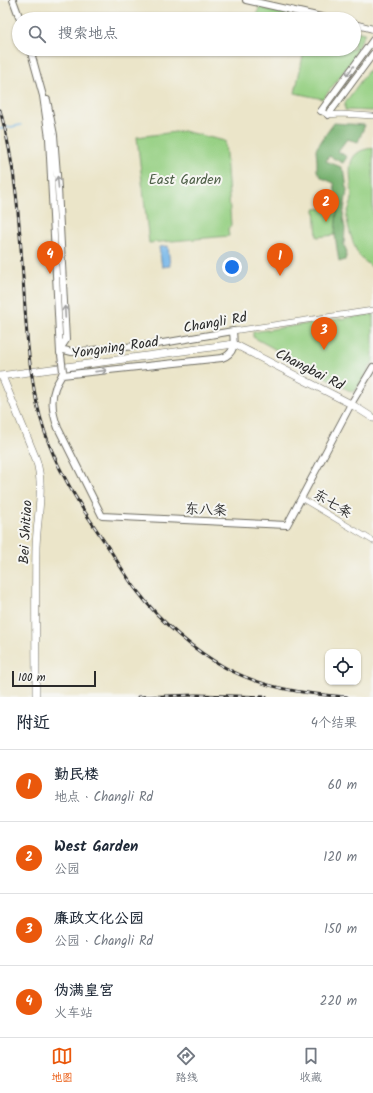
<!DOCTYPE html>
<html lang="zh">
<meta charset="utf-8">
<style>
body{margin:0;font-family:Kalam,"LXGW WenKai TC",sans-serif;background:#f6f6f7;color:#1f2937}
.controls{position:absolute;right:12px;bottom:12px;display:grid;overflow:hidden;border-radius:8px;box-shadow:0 1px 3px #0004}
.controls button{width:36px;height:36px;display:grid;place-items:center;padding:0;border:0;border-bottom:1px solid #e0e1e3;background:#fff;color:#1f2937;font:20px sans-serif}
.scale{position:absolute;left:12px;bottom:10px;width:84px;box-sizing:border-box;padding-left:4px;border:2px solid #2b2b2b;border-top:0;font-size:11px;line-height:14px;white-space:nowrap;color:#2b2b2b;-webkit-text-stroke:3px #f6f6f2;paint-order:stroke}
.you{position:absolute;left:232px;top:267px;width:14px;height:14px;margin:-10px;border:3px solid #fff;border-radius:50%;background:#1a73e8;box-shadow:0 0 0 6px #1a73e833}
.badge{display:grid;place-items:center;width:26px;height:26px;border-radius:50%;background:#ea580c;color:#fff;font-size:13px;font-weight:700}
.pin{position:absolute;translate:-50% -33px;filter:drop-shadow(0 1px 2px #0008)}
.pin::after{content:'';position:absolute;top:21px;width:14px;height:12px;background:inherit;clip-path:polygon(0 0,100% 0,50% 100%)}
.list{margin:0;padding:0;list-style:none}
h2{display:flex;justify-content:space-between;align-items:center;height:52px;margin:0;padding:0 16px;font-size:17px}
h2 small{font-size:13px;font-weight:400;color:#747a83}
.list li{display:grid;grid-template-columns:26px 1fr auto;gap:12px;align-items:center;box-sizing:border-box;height:72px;padding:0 16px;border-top:1px solid #e0e1e3}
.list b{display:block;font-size:15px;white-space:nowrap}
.list p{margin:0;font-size:13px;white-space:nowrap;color:#747a83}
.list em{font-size:13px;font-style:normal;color:#747a83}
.icon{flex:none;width:22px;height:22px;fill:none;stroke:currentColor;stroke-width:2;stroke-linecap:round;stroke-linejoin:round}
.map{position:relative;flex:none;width:373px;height:697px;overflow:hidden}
.search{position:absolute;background:#fff;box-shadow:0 1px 3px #0004;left:12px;right:12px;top:12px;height:44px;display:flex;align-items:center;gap:10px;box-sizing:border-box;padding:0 14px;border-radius:22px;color:#747a83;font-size:15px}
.sheet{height:340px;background:#fff}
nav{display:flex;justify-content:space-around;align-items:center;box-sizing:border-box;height:56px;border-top:1px solid #e0e1e3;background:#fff;font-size:11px;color:#747a83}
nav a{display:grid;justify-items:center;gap:2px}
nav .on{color:#ea580c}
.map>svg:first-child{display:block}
</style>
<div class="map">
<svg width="373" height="697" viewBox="0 0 373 697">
<rect width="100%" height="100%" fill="#f6f6f2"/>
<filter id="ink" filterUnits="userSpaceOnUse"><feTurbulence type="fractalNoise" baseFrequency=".025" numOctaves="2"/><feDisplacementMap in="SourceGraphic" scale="8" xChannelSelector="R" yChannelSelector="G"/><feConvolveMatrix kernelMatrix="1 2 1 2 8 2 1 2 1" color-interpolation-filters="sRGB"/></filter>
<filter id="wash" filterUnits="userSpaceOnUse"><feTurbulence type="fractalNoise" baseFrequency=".012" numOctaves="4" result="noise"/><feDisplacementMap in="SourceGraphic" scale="16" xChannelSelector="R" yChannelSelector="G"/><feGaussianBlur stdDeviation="0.9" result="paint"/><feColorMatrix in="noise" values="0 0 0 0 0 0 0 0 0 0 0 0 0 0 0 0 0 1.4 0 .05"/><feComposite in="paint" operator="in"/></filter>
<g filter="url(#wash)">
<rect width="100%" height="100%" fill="#ebe5c9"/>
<path fill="#96d083" stroke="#607e57" d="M 259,7 L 307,19 L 257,19 Z
M 354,31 L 365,33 L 355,52 L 354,58 L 323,99 L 295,93 L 303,56 L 300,49 L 354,49 Z
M 373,64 L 373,111 L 345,110 L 345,103 Z
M 183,131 L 225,141 L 231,225 L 228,229 L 229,236 L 149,243 L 137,137 Z
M 373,148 L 373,268 C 367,263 361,259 358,253 C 354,248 346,222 347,215 C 348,209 352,204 352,198 C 352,176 341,151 373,148 Z
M 337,207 L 335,235 L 317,237 L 315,209 Z
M 373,314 L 373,362 L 356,390 L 352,392 L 253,337 L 253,332 Z"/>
<path fill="#78b271" stroke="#526e4e" d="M 334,123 L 365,125 L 358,142 L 347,139 L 338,151 L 347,157 L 343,163 L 329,156 L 326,161 L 341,167 L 345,174 L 347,190 L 343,218 L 345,228 L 344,245 L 347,252 L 345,260 L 339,262 L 335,235 L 337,207 L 334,183 L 322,178 L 317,171 L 317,161 L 316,149 L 326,134 Z"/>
<path fill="#74b6e9" stroke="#50708a" d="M 168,246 L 170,266 L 162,267 L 159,247 Z"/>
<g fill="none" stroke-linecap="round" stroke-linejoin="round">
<path stroke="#74b6e9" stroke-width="1.5" d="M 0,129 L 21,125"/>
</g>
</g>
<g filter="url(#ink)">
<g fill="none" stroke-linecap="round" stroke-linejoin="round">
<defs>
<path id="minor" d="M 321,111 L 328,115 L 341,114 L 373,116
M 233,331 L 373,310
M 301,498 L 373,541"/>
<path id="tertiary" d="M 13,0 L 20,19
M 246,0 L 330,19
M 354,24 L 373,29
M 30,49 L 43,96 L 49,138 L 60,353
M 47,100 L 54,135 L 58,188 L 66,340 L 60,349
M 321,111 L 373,40
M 328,115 L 373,54
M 60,349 L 72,352 L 157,344 L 233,331 C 234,343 236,353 222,358 L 62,375
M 63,371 C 62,377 57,382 55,388 C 50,401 53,415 58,428 L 102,516 L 287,525 L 351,404 L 373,367"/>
<path id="secondary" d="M 0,376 L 234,344 L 351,404 L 373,418
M 2,376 L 36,459 C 45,487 37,517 36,547 C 35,597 36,647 36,697"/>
</defs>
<use href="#minor" stroke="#6e6c62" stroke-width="6"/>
<use href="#tertiary" stroke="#6e6c62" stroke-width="8"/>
<use href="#secondary" stroke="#6e6c62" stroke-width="8"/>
<use href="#minor" stroke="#fff" stroke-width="5"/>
<use href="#tertiary" stroke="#fff" stroke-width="6"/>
<use href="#secondary" stroke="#fff" stroke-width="7"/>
<defs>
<path id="rail" d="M 0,110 C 17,170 20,232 24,293 C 26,321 27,349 32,376 C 37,413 48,448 66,480 C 78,503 92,523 106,544 C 117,560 126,577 138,592 C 160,621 194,651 226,668 C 263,688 305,694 347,697
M 138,697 L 196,695 L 266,697"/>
</defs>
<use href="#rail" stroke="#2b2b2b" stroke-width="3"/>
<use href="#rail" stroke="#f6f6f2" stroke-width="1.5" stroke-dasharray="4.5" stroke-linecap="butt"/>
<defs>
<path id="tertiary-bridge" d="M 61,355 L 63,371"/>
</defs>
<use href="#tertiary-bridge" stroke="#6e6c62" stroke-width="8" stroke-linecap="butt"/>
<use href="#tertiary-bridge" stroke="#fff" stroke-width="6"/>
</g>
<defs><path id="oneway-shaft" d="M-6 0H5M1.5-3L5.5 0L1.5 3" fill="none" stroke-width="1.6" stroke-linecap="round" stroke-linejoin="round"/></defs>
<g stroke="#a0a0a0">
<use href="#oneway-shaft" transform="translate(350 71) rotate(126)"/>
<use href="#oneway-shaft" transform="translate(58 182) rotate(-95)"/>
<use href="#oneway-shaft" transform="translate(65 312) rotate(-93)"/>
<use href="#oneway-shaft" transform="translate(101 371) rotate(-6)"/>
</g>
</g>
<g text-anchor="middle" stroke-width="4" stroke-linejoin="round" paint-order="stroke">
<g font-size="14" fill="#4b5d45" stroke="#f6f6f2">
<text x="185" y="184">East Garden</text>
</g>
<g font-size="14" fill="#2b2b2b" stroke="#f6f6f2">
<text transform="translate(215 322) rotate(-10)" y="5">Changli Rd</text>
<text transform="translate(115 347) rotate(-8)" y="5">Yongning Road</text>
<text transform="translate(310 369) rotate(27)" y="5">Changbai Rd</text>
<text transform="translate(333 503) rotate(31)" y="5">东七条</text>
<text transform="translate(206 509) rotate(3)" y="5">东八条</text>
<text transform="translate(25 532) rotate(-87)" y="5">Bei Shitiao</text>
</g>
</g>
</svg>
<div class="controls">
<button><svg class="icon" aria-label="locate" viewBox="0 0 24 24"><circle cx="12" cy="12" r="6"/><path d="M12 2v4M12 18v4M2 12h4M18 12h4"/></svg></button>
</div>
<div class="scale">100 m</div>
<div class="you"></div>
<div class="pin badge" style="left:280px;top:276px">1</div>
<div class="pin badge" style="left:326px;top:222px">2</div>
<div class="pin badge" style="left:324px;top:350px">3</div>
<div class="pin badge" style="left:50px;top:274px">4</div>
<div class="search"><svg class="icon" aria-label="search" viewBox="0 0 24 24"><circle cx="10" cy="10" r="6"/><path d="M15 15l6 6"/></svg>搜索地点</div>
</div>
<section class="sheet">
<h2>附近<small>4个结果</small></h2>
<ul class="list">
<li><span class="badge">1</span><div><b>勤民楼</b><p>地点 · Changli Rd</p></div><em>60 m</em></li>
<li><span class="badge">2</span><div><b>West Garden</b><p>公园</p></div><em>120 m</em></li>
<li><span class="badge">3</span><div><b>廉政文化公园</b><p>公园 · Changli Rd</p></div><em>150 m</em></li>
<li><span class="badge">4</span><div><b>伪满皇宫</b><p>火车站</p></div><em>220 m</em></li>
</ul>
</section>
<nav>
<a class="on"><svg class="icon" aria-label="map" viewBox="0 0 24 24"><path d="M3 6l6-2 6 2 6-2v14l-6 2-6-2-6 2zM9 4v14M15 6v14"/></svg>地图</a>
<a><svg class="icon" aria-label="directions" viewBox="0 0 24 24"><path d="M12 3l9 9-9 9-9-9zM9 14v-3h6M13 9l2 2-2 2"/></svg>路线</a>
<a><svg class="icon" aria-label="saved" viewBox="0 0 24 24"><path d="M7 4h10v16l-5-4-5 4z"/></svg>收藏</a>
</nav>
